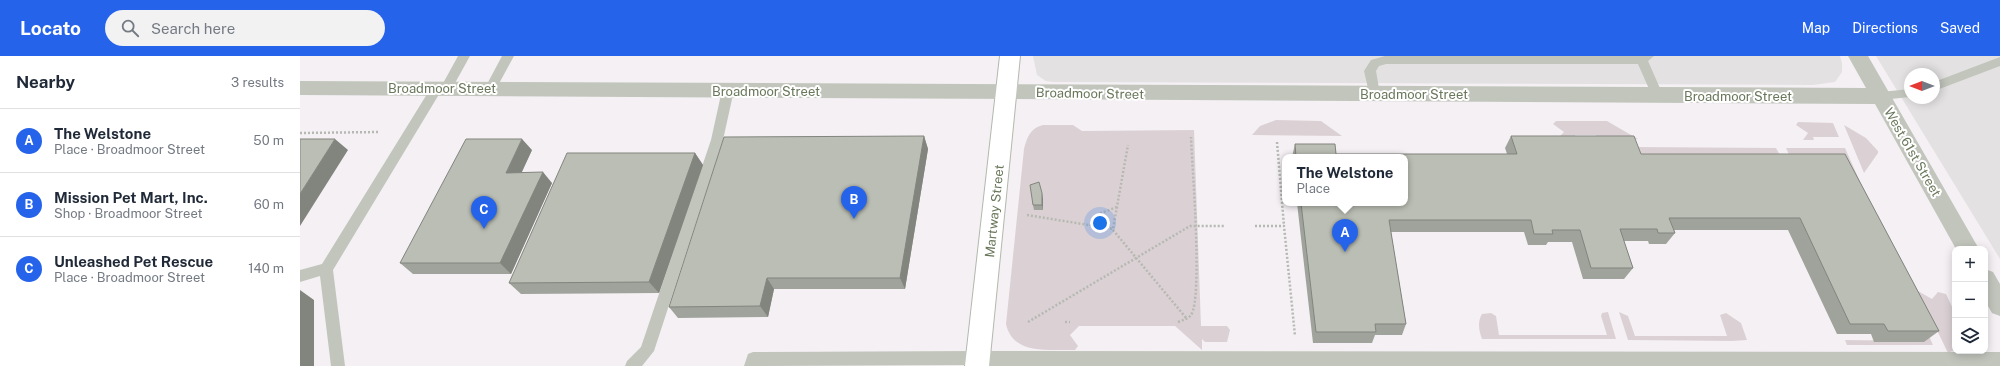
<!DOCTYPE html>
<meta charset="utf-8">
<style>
body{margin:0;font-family:"Public Sans",sans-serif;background:#f2f2f3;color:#1f2937}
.controls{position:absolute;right:12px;bottom:12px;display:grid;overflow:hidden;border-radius:8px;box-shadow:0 2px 10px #0003}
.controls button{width:36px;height:36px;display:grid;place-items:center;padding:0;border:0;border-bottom:1px solid #e0e1e3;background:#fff;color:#1f2937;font:20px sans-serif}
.compass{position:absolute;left:1604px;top:12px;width:36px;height:36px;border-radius:50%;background:#fff;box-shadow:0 2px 10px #0003;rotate:270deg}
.you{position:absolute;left:800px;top:167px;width:14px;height:14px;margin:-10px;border:3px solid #fff;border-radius:50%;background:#1a73e8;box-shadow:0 0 0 6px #1a73e833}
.badge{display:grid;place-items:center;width:26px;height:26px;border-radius:50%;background:#2563eb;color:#fff;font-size:13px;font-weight:700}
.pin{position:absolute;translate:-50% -33px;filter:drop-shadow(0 1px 2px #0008)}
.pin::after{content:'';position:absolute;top:21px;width:14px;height:12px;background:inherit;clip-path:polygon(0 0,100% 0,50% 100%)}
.popup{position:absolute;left:982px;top:98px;width:126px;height:52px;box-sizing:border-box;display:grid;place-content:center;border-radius:8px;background:#fff;filter:drop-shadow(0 1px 3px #0005);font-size:13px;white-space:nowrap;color:#747a83}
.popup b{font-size:15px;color:#1f2937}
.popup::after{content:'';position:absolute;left:50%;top:100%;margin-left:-8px;border:8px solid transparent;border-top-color:#fff}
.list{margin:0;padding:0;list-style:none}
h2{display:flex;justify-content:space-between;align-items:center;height:52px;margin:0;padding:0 16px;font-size:17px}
h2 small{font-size:13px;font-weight:400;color:#747a83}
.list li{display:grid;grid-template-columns:26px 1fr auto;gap:12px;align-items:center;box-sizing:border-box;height:64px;padding:0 16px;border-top:1px solid #e0e1e3}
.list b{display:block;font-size:15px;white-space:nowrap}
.list p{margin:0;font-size:13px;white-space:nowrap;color:#747a83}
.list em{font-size:13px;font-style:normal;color:#747a83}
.icon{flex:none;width:22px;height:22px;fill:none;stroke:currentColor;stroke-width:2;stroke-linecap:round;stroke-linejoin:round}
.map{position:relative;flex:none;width:1700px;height:310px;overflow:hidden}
header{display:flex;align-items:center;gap:24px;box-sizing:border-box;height:56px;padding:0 20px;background:#2563eb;color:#fff}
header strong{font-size:19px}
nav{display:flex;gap:22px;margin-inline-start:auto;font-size:14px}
.search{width:280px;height:36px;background:#f2f2f3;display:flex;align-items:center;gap:10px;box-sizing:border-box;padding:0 14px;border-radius:22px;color:#747a83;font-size:15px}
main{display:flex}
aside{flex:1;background:#fff}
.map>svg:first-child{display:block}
</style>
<header>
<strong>Locato</strong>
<div class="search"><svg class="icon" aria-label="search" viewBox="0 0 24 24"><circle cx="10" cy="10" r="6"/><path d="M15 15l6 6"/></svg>Search here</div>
<nav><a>Map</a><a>Directions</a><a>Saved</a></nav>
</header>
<main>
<aside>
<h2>Nearby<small>3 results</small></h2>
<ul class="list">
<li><span class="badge">A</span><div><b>The Welstone</b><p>Place · Broadmoor Street</p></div><em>50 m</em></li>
<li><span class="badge">B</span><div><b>Mission Pet Mart, Inc.</b><p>Shop · Broadmoor Street</p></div><em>60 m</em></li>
<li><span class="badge">C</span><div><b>Unleashed Pet Rescue</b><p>Place · Broadmoor Street</p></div><em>140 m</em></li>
</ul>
</aside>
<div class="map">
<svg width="1700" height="310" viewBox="0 0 1700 310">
<rect width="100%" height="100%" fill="#f4f0f4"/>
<path fill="#e3e1e2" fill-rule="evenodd" d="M 733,0 L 1540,0 L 1542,7 L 1542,16 L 1535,26 L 1513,29 L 753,26 L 746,25 L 737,19 Z
M 1576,0 L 1700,0 L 1700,203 ZM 1610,18 L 1634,18 L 1634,42 L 1610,42 Z"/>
<path fill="#dbd1d5" d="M 976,64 L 1021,65 L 1042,80 L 952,79 L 960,70 Z
M 1256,65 L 1307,65 L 1338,83 L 1297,83 L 1296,79 L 1275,79 L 1276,83 L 1257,83 L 1264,76 L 1253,68 Z
M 1498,66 L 1533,67 L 1539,81 L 1513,81 L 1514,84 L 1503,84 L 1508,77 L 1496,69 Z
M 743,69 L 773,69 L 782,75 L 894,74 L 901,270 L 927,270 L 930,274 L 927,286 L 905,286 L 902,283 L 902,294 L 875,270 L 779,270 L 770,279 L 778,290 L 775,294 C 750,293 713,300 706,268 L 724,93 C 727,82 730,72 743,69 Z
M 1544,69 L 1566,82 L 1578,95 L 1578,97 L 1564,117 Z
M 1336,91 L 1476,92 L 1486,110 L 1345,105 Z
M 1486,92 L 1545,92 L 1633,289 L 1547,289 L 1545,284 L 1624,285 L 1494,110 Z
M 1618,235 L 1632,243 L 1638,236 L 1646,238 L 1655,257 L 1654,294 L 1648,297 Z
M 1308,256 L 1316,283 L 1182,283 C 1179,275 1177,266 1182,258 L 1191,257 L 1196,260 L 1199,279 L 1307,279 L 1301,260 L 1302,257 Z
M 1319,256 L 1328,260 L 1335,280 L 1427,280 L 1420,259 L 1426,257 L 1441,267 L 1447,284 L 1432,285 L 1328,284 Z"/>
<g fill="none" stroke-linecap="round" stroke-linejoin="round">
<defs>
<path id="secondary" d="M 700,0 L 720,0 L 689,310 L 665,310 Z"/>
</defs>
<use href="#secondary" stroke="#b2b8ac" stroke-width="2"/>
<path stroke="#b6b9b2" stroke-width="2.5" stroke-dasharray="2 2" stroke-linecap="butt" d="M 0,77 L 80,76
M 977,86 L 984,170
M 727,159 L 813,173 L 828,89
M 790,170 L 801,157 L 817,151
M 955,170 L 984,170 L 995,280
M 813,174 L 887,263
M 728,266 L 890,170 L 924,170
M 765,266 L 770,266
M 878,266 C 883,264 888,263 891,259 C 903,242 892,109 891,81"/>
<path fill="#c1c5bc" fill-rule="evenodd" d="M 158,0 L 170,0 L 150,36 L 146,37 L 141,35 L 33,214 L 45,310 L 31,310 L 20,220 L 0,226 L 0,214 L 22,208 L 132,30 L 136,29 L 141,31 Z
M 202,0 L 214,0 L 195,35 L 187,35 L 185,32 Z
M 1085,0 L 1354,0 L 1348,5 L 1363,39 L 1361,42 L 1353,42 L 1338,8 L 1086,8 L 1079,10 L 1076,15 L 1080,38 L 1078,41 L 1070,41 L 1064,15 L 1071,4 Z
M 1700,1 L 1700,10 L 1634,35 L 1634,26 Z
M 428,30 L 432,31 L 434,34 L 423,84 L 354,295 L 342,310 L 325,310 L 327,305 L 341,291 L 411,84 L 422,34 L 424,31 Z
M 1610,33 L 1610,41 L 1581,44 L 1577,43 L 1575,40 L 1577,37 L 1581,36 Z
M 678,295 L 683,297 L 685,302 L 683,307 L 678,309 L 444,310 L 448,298 L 453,296 Z"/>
<path fill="#c1c5bc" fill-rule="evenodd" d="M 1548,0 L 1568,0 L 1679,193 L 1656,193 L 1575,48 L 0,39 L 0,25 L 1566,32 Z
M 1685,213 L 1693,216 L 1700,228 L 1700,260 L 1692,257 L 1685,245 Z
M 677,295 L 1700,296 L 1700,310 L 667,310 L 665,306 L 668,298 Z"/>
<use href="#secondary" fill="#fff" fill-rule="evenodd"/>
</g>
<path fill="#a0a39b" d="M 624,80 L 628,93 L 605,233 L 474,233 L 468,261 L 378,262 L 369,251 Z
M 1211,80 L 1341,98 L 1545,98 L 1639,275 L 1624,286 L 1574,286 L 1571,278 L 1537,278 L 1488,174 L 1374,174 L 1375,177 L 1366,188 L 1349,188 L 1348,185 L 1324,185 L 1333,212 L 1324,223 L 1283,223 L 1272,186 L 1248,186 L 1246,189 L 1228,189 L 1224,176 L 1091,176 L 1106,268 L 1102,279 L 1075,279 L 1072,287 L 1013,287 L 997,147 L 1105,147 L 1105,101 L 992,101 L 995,88 L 1036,98 L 1207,98 L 1205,92 Z
M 232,94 L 222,116 L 252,127 L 211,218 L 113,218 L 100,207 Z
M 395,97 L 403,109 L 359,237 L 221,238 L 209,227 Z
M 743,143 L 743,154 L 734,154 L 733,149 Z"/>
<path fill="#82857e" d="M 624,80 L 628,93 L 605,233 L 600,222 Z
M 35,83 L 48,94 L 0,170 L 0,138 Z
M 222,83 L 232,94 L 216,128 L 206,117 Z
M 395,97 L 403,109 L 359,237 L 349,226 Z
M 243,116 L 252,127 L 211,218 L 200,207 Z
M 742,137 L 743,143 L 743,154 L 742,149 Z
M 467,222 L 474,233 L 468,261 L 460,250 Z
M 0,234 L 14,244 L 14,310 L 0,310 Z"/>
<path fill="#babeb4" stroke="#82857e" d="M 624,80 L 600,222 L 467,222 L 460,250 L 369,251 L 424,81 Z
M 1211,80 L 1334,80 L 1341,98 L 1545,98 L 1639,275 L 1588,275 L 1584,268 L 1550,268 L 1500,162 L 1369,162 L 1375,177 L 1358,177 L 1357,173 L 1320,173 L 1333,212 L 1291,212 L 1280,174 L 1252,174 L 1253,178 L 1234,178 L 1231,164 L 1089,164 L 1106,268 L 1075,268 L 1076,276 L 1016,276 L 1001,147 L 1105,147 L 1105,101 L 996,101 L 995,88 L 1035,88 L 1036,98 L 1217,98 Z
M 0,83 L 35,83 L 0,138 Z
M 166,83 L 222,83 L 206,117 L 243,116 L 200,207 L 100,207 Z
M 267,97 L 395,97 L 349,226 L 209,227 Z
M 739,126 L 742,137 L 742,149 L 733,149 L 730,129 Z"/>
<g text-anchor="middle" stroke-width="4" stroke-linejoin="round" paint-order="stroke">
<g font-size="13" fill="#69775a" stroke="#fff">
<text x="142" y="37">Broadmoor Street</text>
<text x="466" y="40">Broadmoor Street</text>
<text transform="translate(790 37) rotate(1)" y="5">Broadmoor Street</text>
<text x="1114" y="43">Broadmoor Street</text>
<text x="1438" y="45">Broadmoor Street</text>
<text transform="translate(1613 96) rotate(60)" y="5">West 61st Street</text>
<text transform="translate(694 155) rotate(-84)" y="5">Martway Street</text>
</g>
</g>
</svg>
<div class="controls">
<button>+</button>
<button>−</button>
<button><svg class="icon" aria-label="layers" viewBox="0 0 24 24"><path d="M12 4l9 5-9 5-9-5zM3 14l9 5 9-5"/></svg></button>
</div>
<svg class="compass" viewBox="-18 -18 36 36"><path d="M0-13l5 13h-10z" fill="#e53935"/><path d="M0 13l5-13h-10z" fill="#747a83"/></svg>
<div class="you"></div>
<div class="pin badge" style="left:1045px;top:196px">A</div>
<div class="popup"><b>The Welstone</b>Place</div>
<div class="pin badge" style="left:554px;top:163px">B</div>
<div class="pin badge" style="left:184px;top:173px">C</div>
</div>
</main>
